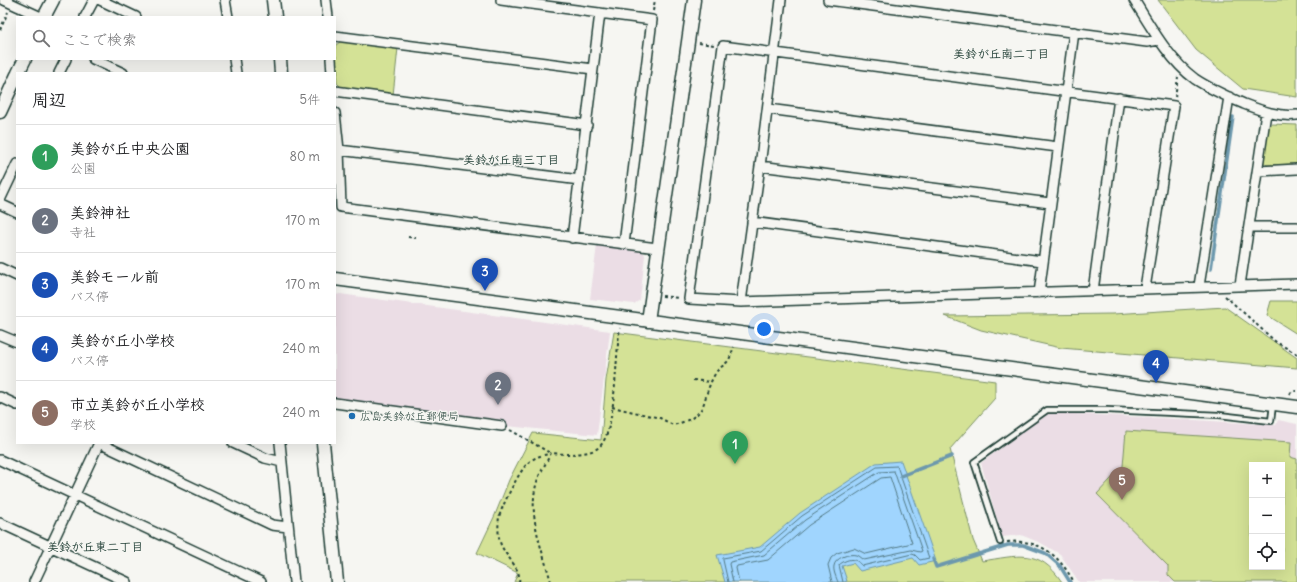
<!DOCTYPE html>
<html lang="ja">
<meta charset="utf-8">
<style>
body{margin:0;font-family:Delius,"Klee One",sans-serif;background:#f2f2f2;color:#202124}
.controls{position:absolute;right:12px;bottom:12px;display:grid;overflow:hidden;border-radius:0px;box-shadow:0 4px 16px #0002}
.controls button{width:36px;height:36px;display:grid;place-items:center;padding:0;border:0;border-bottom:1px solid #e0e0e0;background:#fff;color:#202124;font:20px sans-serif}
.you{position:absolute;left:764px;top:329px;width:14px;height:14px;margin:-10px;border:3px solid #fff;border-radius:50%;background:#1a73e8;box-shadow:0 0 0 6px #1a73e833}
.badge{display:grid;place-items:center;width:26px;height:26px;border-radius:50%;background:#1f6fb2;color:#fff;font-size:13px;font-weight:700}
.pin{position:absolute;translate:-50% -33px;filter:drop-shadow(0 1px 2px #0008)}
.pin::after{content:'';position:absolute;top:21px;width:14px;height:12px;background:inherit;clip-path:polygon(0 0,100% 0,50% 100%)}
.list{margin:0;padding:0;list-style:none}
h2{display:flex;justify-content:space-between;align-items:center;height:52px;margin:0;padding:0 16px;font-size:17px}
h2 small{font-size:13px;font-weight:400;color:#757577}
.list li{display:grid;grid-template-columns:26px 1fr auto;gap:12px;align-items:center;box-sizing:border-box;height:64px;padding:0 16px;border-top:1px solid #e0e0e0}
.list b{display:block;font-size:15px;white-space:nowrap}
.list p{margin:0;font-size:13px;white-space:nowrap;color:#757577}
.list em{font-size:13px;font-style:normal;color:#757577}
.icon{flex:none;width:22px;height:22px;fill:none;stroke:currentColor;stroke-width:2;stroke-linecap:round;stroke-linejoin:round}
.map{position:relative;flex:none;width:1297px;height:582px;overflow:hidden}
.search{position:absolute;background:#fff;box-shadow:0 4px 16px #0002;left:16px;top:16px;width:320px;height:44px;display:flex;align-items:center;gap:10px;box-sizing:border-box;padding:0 14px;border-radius:0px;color:#757577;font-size:15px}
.panel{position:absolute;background:#fff;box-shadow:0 4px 16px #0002;left:16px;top:72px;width:320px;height:372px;border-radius:0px}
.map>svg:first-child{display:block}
</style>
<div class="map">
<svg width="1297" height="582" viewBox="0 0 1297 582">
<rect width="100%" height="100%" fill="#f6f6f2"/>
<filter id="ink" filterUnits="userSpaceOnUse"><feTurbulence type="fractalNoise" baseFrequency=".025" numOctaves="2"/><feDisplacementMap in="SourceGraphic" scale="8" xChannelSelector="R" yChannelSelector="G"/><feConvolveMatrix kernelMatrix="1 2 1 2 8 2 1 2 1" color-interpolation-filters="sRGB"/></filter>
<g filter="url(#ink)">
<path fill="#ebdde5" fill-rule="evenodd" d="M 597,245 L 643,252 L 645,255 L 640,300 L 634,304 L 590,299 Z
M 340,294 L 610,331 L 597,435 L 506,426 L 506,421 L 335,398 L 335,295 Z
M 1046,414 L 1075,414 L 1162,418 L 1276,425 L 1278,420 L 1297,424 L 1297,582 L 1079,582 L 1060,554 L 1041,543 L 1021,535 L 1002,537 L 981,463 ZM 1252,465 L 1282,465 L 1282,567 L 1252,567 Z"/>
<path fill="#d4e296" stroke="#7a9065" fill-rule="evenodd" d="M 1158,0 L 1297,0 L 1297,97 L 1243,89 L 1196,50 Z
M 341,41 L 398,48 L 393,95 L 342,88 L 337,83 L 335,46 Z
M 1272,124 L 1297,125 L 1297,164 L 1267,165 L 1263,162 L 1266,126 Z
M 1271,301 L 1297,301 L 1297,334 L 1267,315 Z
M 1225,307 L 1297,358 L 1297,368 L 1061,348 L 981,330 L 945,316 L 1113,314 Z
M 614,332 L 995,381 L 995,398 L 950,449 L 973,540 L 982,561 C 1017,556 1039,547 1062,582 L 514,582 L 518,573 L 477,553 L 495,515 L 509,480 L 533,433 L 601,440 L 606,380 Z
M 1126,431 L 1291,442 L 1290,457 L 1297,459 L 1297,582 L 1175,582 L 1168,575 L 1168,566 L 1097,494 L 1123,466 ZM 1252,465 L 1282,465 L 1282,567 L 1252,567 Z"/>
<path fill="#a0d5fe" stroke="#6c98ad" d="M 901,461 L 936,561 L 919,565 L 913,558 L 860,571 L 853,563 L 842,566 L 847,581 L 844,582 L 725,582 L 717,555 L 760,547 L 800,513 L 876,463 Z"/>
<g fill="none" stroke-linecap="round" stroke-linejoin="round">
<path stroke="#537a85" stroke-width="1" d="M 728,582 L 723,560 L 723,558 L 761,551 L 802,516 L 877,467 L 897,466 L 929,558 L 920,560 L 915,555 L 912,554 L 862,566 C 860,564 857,560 854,560 C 850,558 842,562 839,565 L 843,582
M 733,582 L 729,564 L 730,562 L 764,555 L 805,520 L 879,472 L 894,471 L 922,551 L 920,552 L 911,550 L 864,560 C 861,559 859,556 856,555 C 849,553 835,558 834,566 C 833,571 836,577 838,582
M 739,582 L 736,568 L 737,566 L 768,560 L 809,525 L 881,478 L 890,477 L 912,543 L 866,554 L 854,548 L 837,553 L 831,558 L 828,565 L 832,582"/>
<path stroke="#6c98ad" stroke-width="3.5" d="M 1211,269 L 1233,117
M 901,476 L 952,456
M 933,559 L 936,567 L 1008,545 L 1023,545 L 1045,553 L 1060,566 L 1070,582"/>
<defs>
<path id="lane" d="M 1000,542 L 974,462 L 1047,410 L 1107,410 L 1219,415 L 1271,421 L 1273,405"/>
<path id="street" d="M 4,0 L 41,17
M 100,0 L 136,17
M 225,0 L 228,17
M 326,0 L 328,17
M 501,0 L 652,20 L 624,244
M 828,0 L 1147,42 L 1159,40
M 1134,0 C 1151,27 1169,60 1195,79 C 1210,89 1228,97 1244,104 C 1262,111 1278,117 1297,115
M 85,17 L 94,0
M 335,36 L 593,69
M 93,59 L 123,73
M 234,59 L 236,73
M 331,59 L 332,73
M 59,73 L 66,59
M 335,91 L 587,125
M 768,109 L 1058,147
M 335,113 L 339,150 L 341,207 L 657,248
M 339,150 L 580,180
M 760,166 L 1050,203
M 1258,171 L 1297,169
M 0,200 L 17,164
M 0,204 L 17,212
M 752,222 L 1042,261
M 1249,227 L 1297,227
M 572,238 L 600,13
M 0,268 L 17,276
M 1240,285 L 1266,113
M 1199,286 L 1229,97
M 1145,288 L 1174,106 L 723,46 L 689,299 L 741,302 L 1297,284
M 1093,291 L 1119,98
M 1039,293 L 1074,32
M 741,302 L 760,166 L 781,0
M 0,335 L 17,342
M 0,397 L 17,405
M 335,403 L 502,426
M 99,443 L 272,525 L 288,527
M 233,443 L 265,458 L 282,462
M 280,443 L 294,582
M 0,460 L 261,582
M 0,523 L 127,582
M 34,582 L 99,443"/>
<path id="secondary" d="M 273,0 L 275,17
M 44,17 L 53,0
M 280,59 L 281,73
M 18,73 L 25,59
M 0,112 L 17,75
M 335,279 L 1297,407
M 648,321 L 694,0
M 323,443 L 337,582"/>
</defs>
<use href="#lane" stroke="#1f3d34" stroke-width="8"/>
<use href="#street" stroke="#1f3d34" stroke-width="12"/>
<use href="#secondary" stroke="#1f3d34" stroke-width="15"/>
<path stroke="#1f3d34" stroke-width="2" stroke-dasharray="3 3" stroke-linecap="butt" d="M 653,11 L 655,0
M 0,30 L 8,12
M 699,43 L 714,45
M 1175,97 L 1178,77
M 408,237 L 416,238
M 662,296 L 679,298
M 1225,296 L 1276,342 L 1297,354
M 693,380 L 711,382
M 1290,394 L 1292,391 L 1297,391
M 612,407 L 660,418 L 673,425 C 712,415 699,402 715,374 C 718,368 724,366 728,361 C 731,357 732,351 734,347
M 510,430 L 550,453
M 1007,542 C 1040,539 1058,554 1074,582
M 519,582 C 522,568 504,556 500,542 C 498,535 498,524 499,517 C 502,506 519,471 528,463 C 535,457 541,455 550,454
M 551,582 C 542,548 525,511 539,476 C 543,468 547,461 551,453 C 563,454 589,456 599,447 C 617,432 615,353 620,328"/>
<use href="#lane" stroke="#f6f6f2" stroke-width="4.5"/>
<use href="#street" stroke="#f6f6f2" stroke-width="9"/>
<use href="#secondary" stroke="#f6f6f2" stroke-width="12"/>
</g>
</g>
<circle fill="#1f6fb2" stroke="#f6f6f2" stroke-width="1.5" cx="352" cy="416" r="4"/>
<g text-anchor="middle" stroke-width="3" stroke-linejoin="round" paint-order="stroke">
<g font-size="11" fill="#1f3d34" stroke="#f6f6f2" text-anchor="start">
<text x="360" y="420">広島美鈴が丘郵便局</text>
</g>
<g font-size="12" font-weight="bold" fill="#1f3d34" stroke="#f6f6f2">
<text x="1001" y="58">美鈴が丘南二丁目</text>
<text x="511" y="164">美鈴が丘南三丁目</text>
<text x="95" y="551">美鈴が丘東二丁目</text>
</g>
</g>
</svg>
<div class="controls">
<button>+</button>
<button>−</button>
<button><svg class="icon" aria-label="locate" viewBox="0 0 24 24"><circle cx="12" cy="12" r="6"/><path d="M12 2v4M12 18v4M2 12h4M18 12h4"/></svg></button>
</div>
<div class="you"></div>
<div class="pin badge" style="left:735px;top:464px;background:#2e9e5b">1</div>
<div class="pin badge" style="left:498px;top:405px;background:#6b7280">2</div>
<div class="pin badge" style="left:485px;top:291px;background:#1a4fb4">3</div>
<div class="pin badge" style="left:1156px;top:383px;background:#1a4fb4">4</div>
<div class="pin badge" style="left:1122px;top:500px;background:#8d6e63">5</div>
<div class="search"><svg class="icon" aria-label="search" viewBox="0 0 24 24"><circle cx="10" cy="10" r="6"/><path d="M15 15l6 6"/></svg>ここで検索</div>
<section class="panel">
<h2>周辺<small>5件</small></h2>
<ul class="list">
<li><span class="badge" style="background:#2e9e5b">1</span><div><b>美鈴が丘中央公園</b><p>公園</p></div><em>80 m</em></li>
<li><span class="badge" style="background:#6b7280">2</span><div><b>美鈴神社</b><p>寺社</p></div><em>170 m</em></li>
<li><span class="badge" style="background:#1a4fb4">3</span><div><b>美鈴モール前</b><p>バス停</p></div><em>170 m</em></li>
<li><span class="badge" style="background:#1a4fb4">4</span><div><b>美鈴が丘小学校</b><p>バス停</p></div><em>240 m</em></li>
<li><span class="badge" style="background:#8d6e63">5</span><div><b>市立美鈴が丘小学校</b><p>学校</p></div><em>240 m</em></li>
</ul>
</section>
</div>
